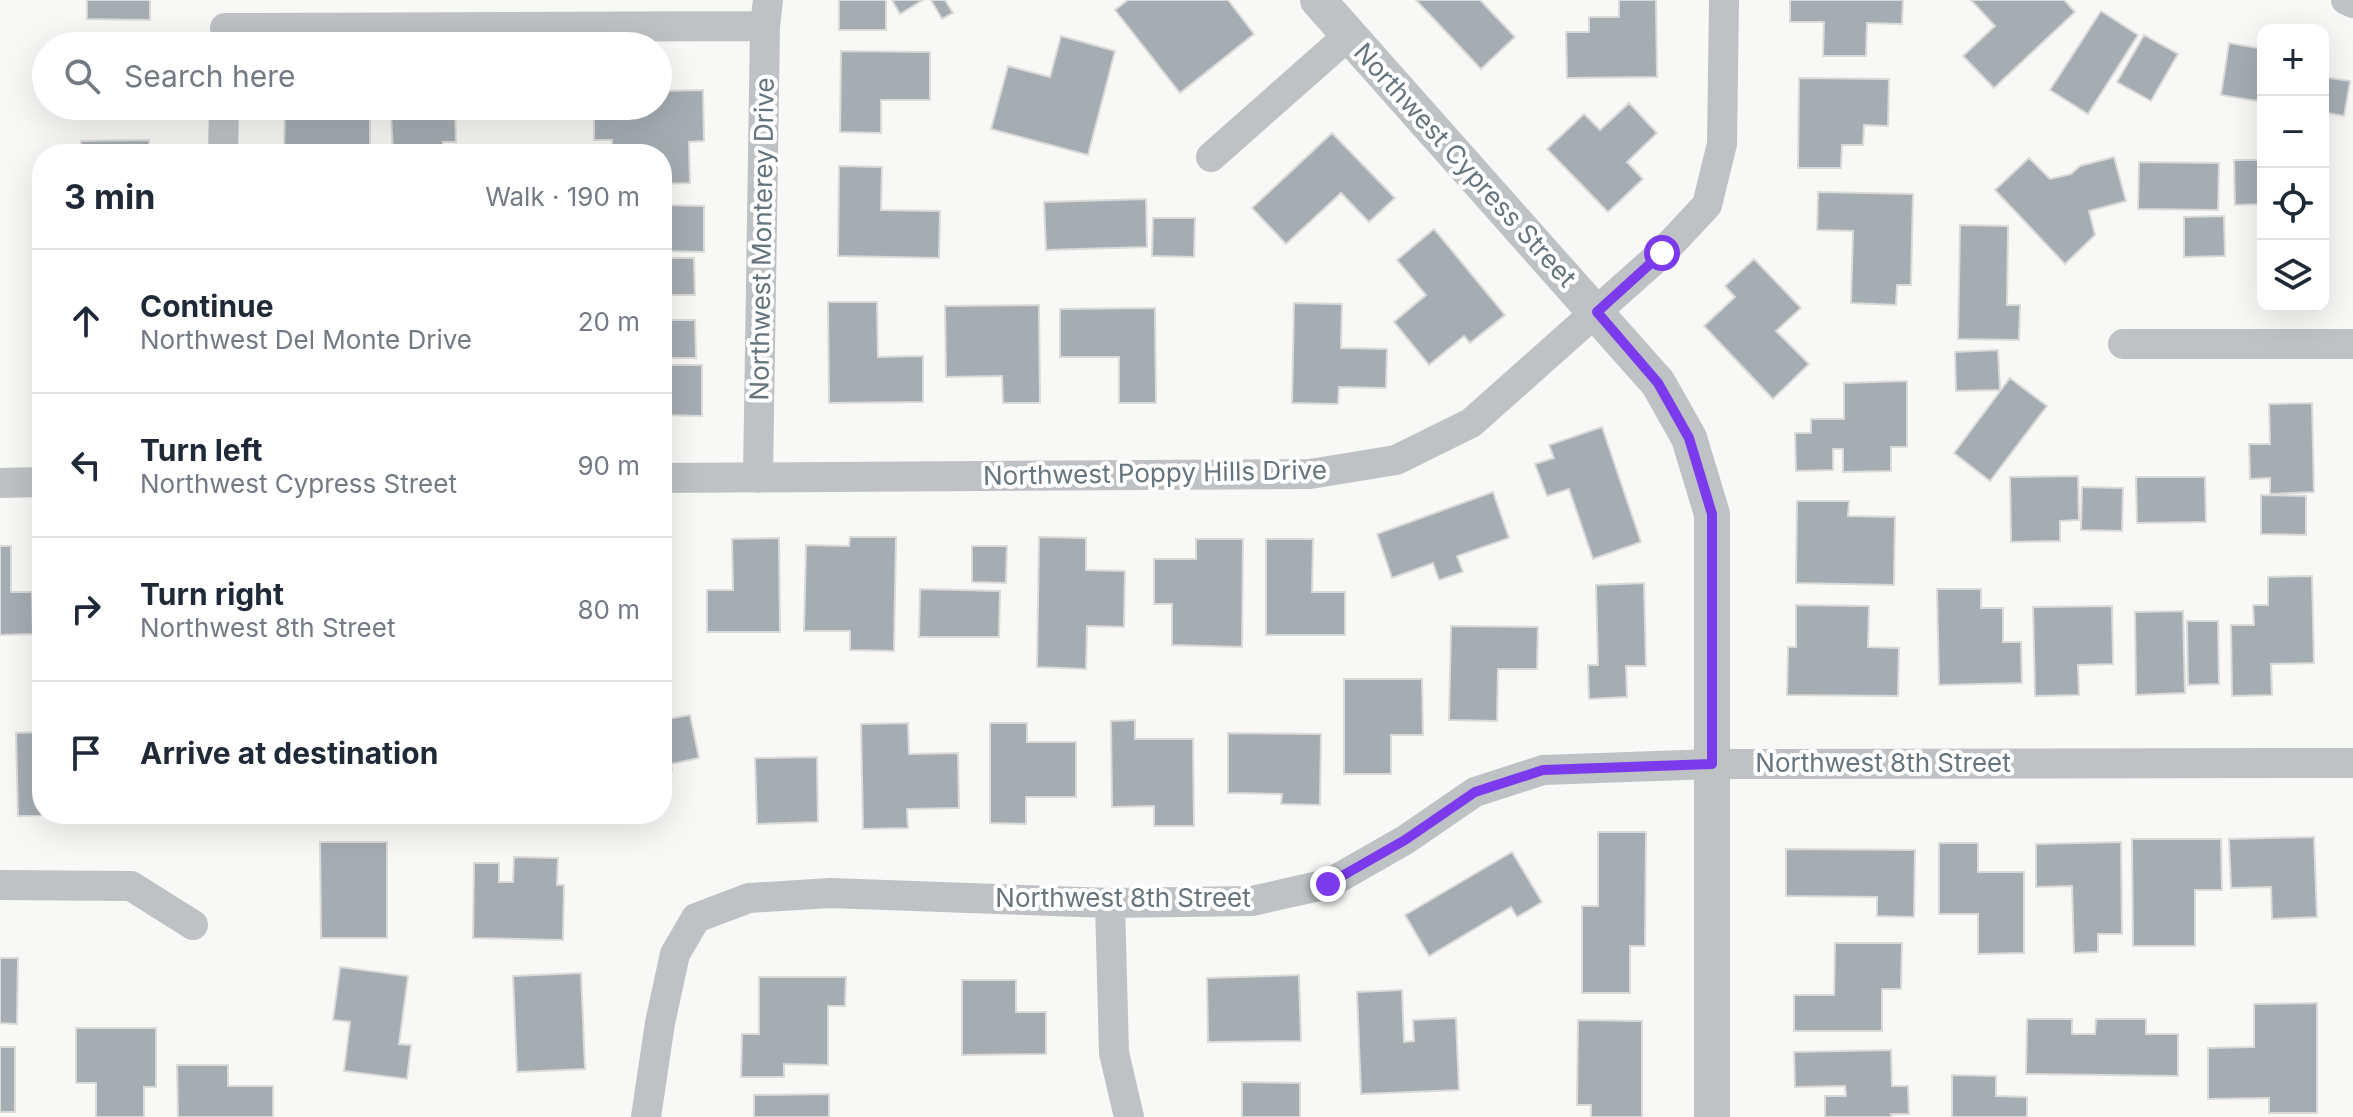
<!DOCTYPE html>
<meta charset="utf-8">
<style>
body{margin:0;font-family:Inter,sans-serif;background:#f6f6f7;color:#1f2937}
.controls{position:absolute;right:24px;top:24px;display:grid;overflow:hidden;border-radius:16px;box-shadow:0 8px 32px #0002}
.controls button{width:72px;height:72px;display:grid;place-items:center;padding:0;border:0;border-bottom:2px solid #e0e1e3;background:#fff;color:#1f2937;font:40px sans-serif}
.stop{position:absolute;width:24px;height:24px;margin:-18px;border:6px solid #7c3aed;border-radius:50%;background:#fff}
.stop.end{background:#7c3aed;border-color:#fff;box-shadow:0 2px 8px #0008}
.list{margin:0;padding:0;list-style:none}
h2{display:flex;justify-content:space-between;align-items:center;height:104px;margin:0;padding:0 32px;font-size:34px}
h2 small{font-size:26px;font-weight:400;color:#747a83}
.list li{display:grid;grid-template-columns:52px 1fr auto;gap:24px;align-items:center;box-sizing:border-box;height:144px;padding:0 32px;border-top:2px solid #e0e1e3}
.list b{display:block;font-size:30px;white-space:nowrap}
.list p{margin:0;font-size:26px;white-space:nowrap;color:#747a83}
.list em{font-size:26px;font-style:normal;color:#747a83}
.icon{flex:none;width:44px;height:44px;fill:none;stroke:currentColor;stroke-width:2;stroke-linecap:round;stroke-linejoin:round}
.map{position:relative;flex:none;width:2353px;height:1117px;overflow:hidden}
.search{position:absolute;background:#fff;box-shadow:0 8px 32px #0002;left:32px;top:32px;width:640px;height:88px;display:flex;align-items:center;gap:20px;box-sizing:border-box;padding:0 28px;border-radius:44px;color:#747a83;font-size:30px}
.panel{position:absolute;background:#fff;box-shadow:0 8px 32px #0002;left:32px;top:144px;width:640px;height:680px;border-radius:32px}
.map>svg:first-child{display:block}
</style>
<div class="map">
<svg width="2353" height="1117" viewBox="0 0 2353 1117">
<rect width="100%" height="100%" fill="#f8f8f6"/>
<path fill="#a6adb2" stroke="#dadad8" stroke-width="2" d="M 87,0 L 150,0 L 150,20 L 87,19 Z
M 839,0 L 886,0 L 886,30 L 839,30 Z
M 892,0 L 923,0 L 900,14 Z
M 931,0 L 945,0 L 953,13 L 942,19 Z
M 1128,0 L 1228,0 L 1254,34 L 1180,93 L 1115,10 Z
M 1416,0 L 1480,0 L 1515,37 L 1481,69 Z
M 1619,0 L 1656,0 L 1657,77 L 1567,78 L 1566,32 L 1589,32 L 1589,17 L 1619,17 Z
M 1790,0 L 1903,0 L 1902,24 L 1867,23 L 1866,56 L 1823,56 L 1824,22 L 1790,22 Z
M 1971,0 L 2064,0 L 2075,12 L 1994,88 L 1963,56 L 1995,26 Z
M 2101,11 L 2138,35 L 2088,114 L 2050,90 Z
M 2144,35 L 2178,54 L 2151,101 L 2117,82 Z
M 1061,36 L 1115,51 L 1088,155 L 991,129 L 1008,66 L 1050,77 Z
M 2229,43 L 2263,49 L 2263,102 L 2221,95 Z
M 841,51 L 930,52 L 930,100 L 881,100 L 881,133 L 840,132 Z
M 2323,77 L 2350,81 L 2344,116 L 2323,112 Z
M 1799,78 L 1889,79 L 1888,126 L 1864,125 L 1863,145 L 1842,145 L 1841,168 L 1798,168 Z
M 703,90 L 704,141 L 689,142 L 690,183 L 662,184 L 662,154 L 612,154 L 612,140 L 594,140 L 594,106 L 658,106 L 658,91 Z
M 1629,103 L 1657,133 L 1627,162 L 1643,179 L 1608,212 L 1547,149 L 1584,114 L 1600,130 Z
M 76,106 L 154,106 L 154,115 L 77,117 Z
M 285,106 L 370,106 L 370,154 L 284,154 Z
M 418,106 L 455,106 L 456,142 L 443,142 L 443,154 L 393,154 L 391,115 L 418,114 Z
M 1332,133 L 1395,198 L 1369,222 L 1341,193 L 1286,244 L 1252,208 Z
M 149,140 L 149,154 L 81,154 L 81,141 Z
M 2114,157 L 2126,201 L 2089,211 L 2095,235 L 2065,264 L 1995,190 L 2029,158 L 2050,179 L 2071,174 L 2080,166 Z
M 2234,160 L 2263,160 L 2263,204 L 2235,205 Z
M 2139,162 L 2219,163 L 2218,210 L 2138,209 Z
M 839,166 L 882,167 L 881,210 L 940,211 L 939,258 L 838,256 Z
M 1818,192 L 1913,194 L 1911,285 L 1897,285 L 1896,305 L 1851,303 L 1853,231 L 1817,230 Z
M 1146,199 L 1147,247 L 1046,250 L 1044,202 Z
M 662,205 L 704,206 L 704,252 L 662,251 Z
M 2224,216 L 2225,256 L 2184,257 L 2184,217 Z
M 1153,218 L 1195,218 L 1194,257 L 1152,256 Z
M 1960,225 L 2008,226 L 2007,305 L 2020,305 L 2019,340 L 1958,339 Z
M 1434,229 L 1505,315 L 1470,343 L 1464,336 L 1429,365 L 1394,322 L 1426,295 L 1397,260 Z
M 662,258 L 694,258 L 695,295 L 662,295 Z
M 1754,259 L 1801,308 L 1776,331 L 1809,364 L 1773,399 L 1704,326 L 1735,297 L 1725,286 Z
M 828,302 L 877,302 L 878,357 L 923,356 L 923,402 L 829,403 Z
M 1294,303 L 1342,304 L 1341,348 L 1387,349 L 1386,388 L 1339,387 L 1338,404 L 1292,403 Z
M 1039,305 L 1040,403 L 1003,403 L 1002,376 L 946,377 L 945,306 Z
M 1155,308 L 1156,403 L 1119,403 L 1119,357 L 1060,357 L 1060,309 Z
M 662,320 L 695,320 L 696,358 L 662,358 Z
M 1998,350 L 2000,390 L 1956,391 L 1955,352 Z
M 662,365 L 702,365 L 702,416 L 662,415 Z
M 2010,378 L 2047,406 L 1990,481 L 1954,453 Z
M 1907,381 L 1907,447 L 1891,447 L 1891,471 L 1843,472 L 1843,449 L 1833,449 L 1833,470 L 1796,471 L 1795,433 L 1811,433 L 1811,419 L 1844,419 L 1844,383 Z
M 2312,403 L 2314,492 L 2270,494 L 2270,478 L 2250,479 L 2249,444 L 2270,444 L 2269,404 Z
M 1602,427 L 1641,542 L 1593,559 L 1569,489 L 1547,496 L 1535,464 L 1554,458 L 1549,445 Z
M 2078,476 L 2079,520 L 2060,521 L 2060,541 L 2011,542 L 2010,477 Z
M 2136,477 L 2205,477 L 2206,522 L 2137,523 Z
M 2082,487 L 2123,488 L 2122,531 L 2081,530 Z
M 1493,492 L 1509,538 L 1457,556 L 1463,572 L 1439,580 L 1433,563 L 1392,578 L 1377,534 Z
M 2261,495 L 2306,496 L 2306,535 L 2261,534 Z
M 1797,501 L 1849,501 L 1848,516 L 1895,517 L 1894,585 L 1796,583 Z
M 850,537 L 896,537 L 894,651 L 850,650 L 850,631 L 804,631 L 806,545 L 849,546 Z
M 1039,537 L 1086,538 L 1086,570 L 1125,571 L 1124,627 L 1087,626 L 1086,669 L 1037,667 Z
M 779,538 L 780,632 L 707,632 L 707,590 L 733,590 L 732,539 Z
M 1196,539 L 1243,539 L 1242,647 L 1172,645 L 1172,604 L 1154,604 L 1154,559 L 1196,559 Z
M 1266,539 L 1313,539 L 1312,592 L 1345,592 L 1345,635 L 1266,635 Z
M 0,546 L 11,546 L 11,592 L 32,592 L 33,634 L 0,635 Z
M 662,546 L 668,546 L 670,657 L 662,657 Z
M 972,546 L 1007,546 L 1006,583 L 972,582 Z
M 2312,576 L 2314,663 L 2271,664 L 2272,695 L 2232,696 L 2231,625 L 2254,625 L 2253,605 L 2268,605 L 2268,577 Z
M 1644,583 L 1646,666 L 1626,666 L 1627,697 L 1589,699 L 1588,665 L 1598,665 L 1596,585 Z
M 920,589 L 1000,591 L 999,637 L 919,637 Z
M 1937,589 L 1981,589 L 1981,608 L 2003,608 L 2003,642 L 2021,642 L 2022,683 L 1939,685 Z
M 1796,605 L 1869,606 L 1868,647 L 1899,648 L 1898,696 L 1787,695 L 1788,647 L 1796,647 Z
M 2112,606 L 2113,664 L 2078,665 L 2079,695 L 2035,696 L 2033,607 Z
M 2183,611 L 2185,693 L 2136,695 L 2135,612 Z
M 2187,621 L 2218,621 L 2219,684 L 2188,685 Z
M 1451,626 L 1538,627 L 1537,669 L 1498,669 L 1497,721 L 1449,720 Z
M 1344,679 L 1422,679 L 1423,735 L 1391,735 L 1391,774 L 1344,774 Z
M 690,715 L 699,758 L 671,764 L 672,771 L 662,773 L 662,720 Z
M 1135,720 L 1135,739 L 1193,739 L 1194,826 L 1154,826 L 1154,806 L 1112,807 L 1111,721 Z
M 908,723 L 909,754 L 958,753 L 959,808 L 907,809 L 908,828 L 863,829 L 861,724 Z
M 990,723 L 1027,723 L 1027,742 L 1076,742 L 1076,797 L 1026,797 L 1026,824 L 990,823 Z
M 42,732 L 42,814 L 67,814 L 18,816 L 16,733 Z
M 1228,733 L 1321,734 L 1320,805 L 1281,804 L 1282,794 L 1228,793 Z
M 817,757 L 818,822 L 757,824 L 755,758 Z
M 1598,832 L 1646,832 L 1645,946 L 1630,946 L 1630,993 L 1582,993 L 1582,906 L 1598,906 Z
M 2314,837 L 2317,917 L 2272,919 L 2271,887 L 2231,888 L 2229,839 Z
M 2132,839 L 2221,839 L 2222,890 L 2195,890 L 2195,946 L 2133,946 Z
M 320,842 L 387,842 L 387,938 L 321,938 Z
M 2121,842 L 2122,934 L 2098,934 L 2098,952 L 2074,953 L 2072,886 L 2036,887 L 2036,844 Z
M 1939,843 L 1978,843 L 1978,872 L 2024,872 L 2024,953 L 1978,954 L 1978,914 L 1939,914 Z
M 1786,849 L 1915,850 L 1914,917 L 1877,916 L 1877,897 L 1786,896 Z
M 1512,852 L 1542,902 L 1517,917 L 1511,907 L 1429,956 L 1405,915 Z
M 514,857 L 558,858 L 557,885 L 564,885 L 563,940 L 473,938 L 474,863 L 499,863 L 499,882 L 513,882 Z
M 1835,943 L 1902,943 L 1901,989 L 1882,989 L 1882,1031 L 1794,1031 L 1794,995 L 1834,995 Z
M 0,958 L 18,958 L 17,1024 L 0,1023 Z
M 340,967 L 408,976 L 399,1044 L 411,1045 L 407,1079 L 344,1071 L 350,1022 L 333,1020 Z
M 581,973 L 585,1069 L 517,1072 L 513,976 Z
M 1299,975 L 1301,1041 L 1208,1042 L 1207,978 Z
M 759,977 L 846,977 L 845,1006 L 828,1006 L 828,1065 L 784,1064 L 784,1077 L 741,1077 L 742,1034 L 759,1034 Z
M 962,980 L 1016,980 L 1016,1012 L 1046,1012 L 1046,1054 L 962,1055 Z
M 1402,990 L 1404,1042 L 1414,1041 L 1413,1020 L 1456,1018 L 1459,1090 L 1361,1094 L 1357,992 Z
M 2317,1003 L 2317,1113 L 2269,1113 L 2269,1098 L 2208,1099 L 2208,1048 L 2254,1047 L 2254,1004 Z
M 2027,1019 L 2072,1019 L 2072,1034 L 2095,1034 L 2096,1019 L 2146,1019 L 2146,1034 L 2178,1034 L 2178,1076 L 2026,1074 Z
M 1578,1020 L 1642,1021 L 1642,1117 L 1591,1117 L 1591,1105 L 1577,1105 Z
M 76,1028 L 156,1028 L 156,1087 L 144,1087 L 144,1117 L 96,1117 L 96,1083 L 76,1083 Z
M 0,1047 L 15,1047 L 15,1112 L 0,1112 Z
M 1891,1050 L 1892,1086 L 1908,1086 L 1909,1114 L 1891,1114 L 1892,1117 L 1825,1117 L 1825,1096 L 1846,1096 L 1845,1086 L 1795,1087 L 1794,1052 Z
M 177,1065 L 228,1065 L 228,1086 L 273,1086 L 273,1117 L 178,1117 Z
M 1952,1075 L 1996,1076 L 1996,1096 L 2027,1097 L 2027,1117 L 1952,1117 Z
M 1242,1082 L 1300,1083 L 1300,1117 L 1242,1117 Z
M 829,1094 L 829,1117 L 754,1117 L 754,1095 Z"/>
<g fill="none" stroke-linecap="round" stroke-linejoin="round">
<path stroke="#bec2c5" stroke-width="30" d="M 2346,0 L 2353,3
M 225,28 L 765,26
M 223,154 L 224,106
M 1211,157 L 1349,35
M 2123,344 L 2353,344
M 662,478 L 1310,474 L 1396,460 L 1471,423 L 1662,253 L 1707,205 L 1722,144 L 1724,0
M 758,478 L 765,26 L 768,0
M 0,483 L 42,482
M 0,885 L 131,886 L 193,925
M 1110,903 L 1114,1053 L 1129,1117
M 646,1117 L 660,1023 L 675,954 L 696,918 L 749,898 L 830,893 L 1110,903 L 1252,901 L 1328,884 L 1405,840 L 1475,792 L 1543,770 L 1712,764 L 2353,763"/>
<path stroke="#bec2c5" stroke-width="36" d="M 1318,0 L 1658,383 L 1689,438 L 1712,514 L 1712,1117"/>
</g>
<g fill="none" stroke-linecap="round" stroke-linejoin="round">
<path stroke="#7c3aed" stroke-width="10" d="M 1328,884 L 1405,840 L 1475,792 L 1543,770 L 1712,764 L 1712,514 L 1689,438 L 1658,383 L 1597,312 L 1662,253"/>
</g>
<g text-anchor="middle" stroke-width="8" stroke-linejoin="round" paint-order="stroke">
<g font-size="26" fill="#66757d" stroke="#fff">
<text transform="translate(1465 165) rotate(48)" y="9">Northwest Cypress Street</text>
<text transform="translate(762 239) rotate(-89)" y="9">Northwest Monterey Drive</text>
<text transform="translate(1155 473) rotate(-1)" y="9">Northwest Poppy Hills Drive</text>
<text x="1883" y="772">Northwest 8th Street</text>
<text x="1123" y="907">Northwest 8th Street</text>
</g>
</g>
</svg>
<div class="controls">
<button>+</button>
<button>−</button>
<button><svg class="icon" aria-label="locate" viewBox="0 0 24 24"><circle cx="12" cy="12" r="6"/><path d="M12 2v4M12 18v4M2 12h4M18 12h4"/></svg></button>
<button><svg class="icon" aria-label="layers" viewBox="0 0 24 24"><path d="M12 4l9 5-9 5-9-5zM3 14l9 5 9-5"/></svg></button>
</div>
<div class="stop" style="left:1662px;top:253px"></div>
<div class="stop end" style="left:1328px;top:884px"></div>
<div class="search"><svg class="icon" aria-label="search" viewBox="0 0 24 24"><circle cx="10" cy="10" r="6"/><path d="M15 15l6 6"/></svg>Search here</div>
<section class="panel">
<h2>3 min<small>Walk · 190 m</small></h2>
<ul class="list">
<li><svg class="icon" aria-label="ahead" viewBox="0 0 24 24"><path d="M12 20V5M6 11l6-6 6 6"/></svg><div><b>Continue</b><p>Northwest Del Monte Drive</p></div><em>20 m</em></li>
<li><svg class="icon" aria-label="left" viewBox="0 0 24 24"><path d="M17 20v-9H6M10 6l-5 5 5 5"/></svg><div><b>Turn left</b><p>Northwest Cypress Street</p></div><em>90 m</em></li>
<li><svg class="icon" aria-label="right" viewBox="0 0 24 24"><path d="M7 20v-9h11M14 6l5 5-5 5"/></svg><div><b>Turn right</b><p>Northwest 8th Street</p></div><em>80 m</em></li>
<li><svg class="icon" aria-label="arrive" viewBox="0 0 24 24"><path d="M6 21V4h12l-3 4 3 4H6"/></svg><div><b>Arrive at destination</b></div></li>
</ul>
</section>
</div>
